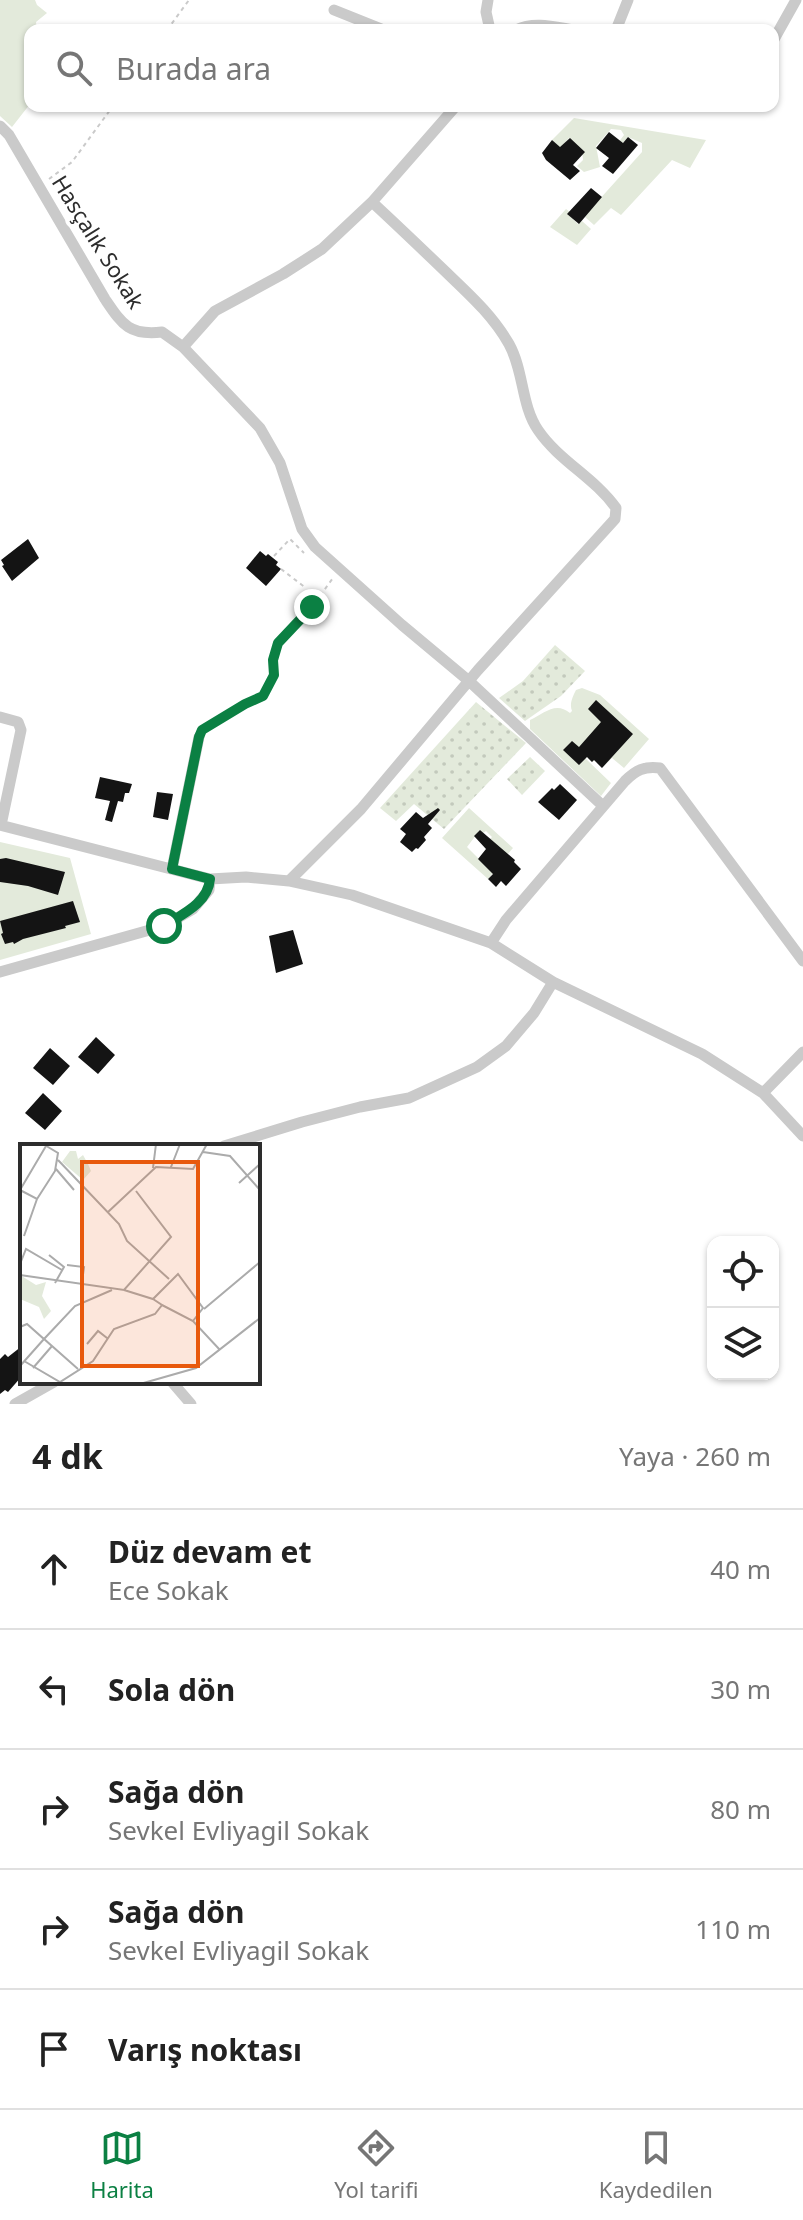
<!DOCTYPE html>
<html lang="tr">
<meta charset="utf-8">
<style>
body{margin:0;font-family:"Noto Sans",sans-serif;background:#f2f2f2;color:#222}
.controls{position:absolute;right:24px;bottom:24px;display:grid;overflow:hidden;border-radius:16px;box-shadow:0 2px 6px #0004}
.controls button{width:72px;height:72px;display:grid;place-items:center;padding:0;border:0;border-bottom:2px solid #e0e0e0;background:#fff;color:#222;font:40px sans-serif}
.stop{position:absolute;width:24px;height:24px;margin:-18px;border:6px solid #0b8043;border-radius:50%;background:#fff}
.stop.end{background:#0b8043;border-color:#fff;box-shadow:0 2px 8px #0008}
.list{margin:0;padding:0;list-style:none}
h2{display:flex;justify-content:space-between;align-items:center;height:104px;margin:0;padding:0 32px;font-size:34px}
h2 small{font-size:26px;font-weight:400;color:#767676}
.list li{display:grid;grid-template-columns:52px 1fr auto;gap:24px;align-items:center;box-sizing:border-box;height:120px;padding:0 32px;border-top:2px solid #e0e0e0}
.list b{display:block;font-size:30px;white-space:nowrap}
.list p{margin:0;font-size:26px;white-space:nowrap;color:#767676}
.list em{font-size:26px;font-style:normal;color:#767676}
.icon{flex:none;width:44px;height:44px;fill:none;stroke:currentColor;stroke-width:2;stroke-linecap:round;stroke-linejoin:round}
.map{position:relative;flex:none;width:803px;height:1404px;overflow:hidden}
.search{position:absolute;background:#fff;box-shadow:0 2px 6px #0004;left:24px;right:24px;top:24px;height:88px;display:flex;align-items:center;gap:20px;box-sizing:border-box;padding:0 28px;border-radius:16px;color:#767676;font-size:30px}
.sheet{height:704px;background:#fff}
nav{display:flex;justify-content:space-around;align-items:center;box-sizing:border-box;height:112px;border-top:2px solid #e0e0e0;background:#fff;font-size:22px;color:#767676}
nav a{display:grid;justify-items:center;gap:4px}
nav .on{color:#0b8043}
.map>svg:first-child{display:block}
</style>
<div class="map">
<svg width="803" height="1404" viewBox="0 0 803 1404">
<defs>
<pattern id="garden-dots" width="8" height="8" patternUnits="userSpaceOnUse" patternTransform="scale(2)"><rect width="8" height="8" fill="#e3eadb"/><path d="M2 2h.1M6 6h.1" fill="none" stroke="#c3c9bc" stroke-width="1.8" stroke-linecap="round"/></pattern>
</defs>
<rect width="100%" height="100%" fill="#fff"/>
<path fill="#e3eadb" d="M 0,0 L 35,0 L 37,5 L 47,13 L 36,22 L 37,30 L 30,30 L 30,104 L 12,127 L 0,116 Z
M 574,118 L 706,140 L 690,168 L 672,160 L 621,215 L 611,208 L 594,225 L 585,217 L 589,211 L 642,152 L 642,143 L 628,137 L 621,145 L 618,143 L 624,135 L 621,130 L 611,129 L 596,146 L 600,167 L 584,172 L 577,166 L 583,160 L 582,150 L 569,138 L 563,145 L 565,150 L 556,149 L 558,146 L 552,140 Z
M 566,209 L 570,212 L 568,214 L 578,224 L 582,221 L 591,229 L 577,245 L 550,227 Z
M 582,688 L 600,695 L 649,739 L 624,768 L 612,758 L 603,767 L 595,760 L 592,762 L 587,757 L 585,758 L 611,783 L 601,796 L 530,729 L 530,720 C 544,714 555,701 570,713 L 572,711 C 569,704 573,696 576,690 Z
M 469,808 L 513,848 L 507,855 L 490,839 L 492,837 L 486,831 L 483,833 L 480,830 L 467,847 L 493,873 L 488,879 L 442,838 Z
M 0,842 L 70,858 L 91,934 L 0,960 Z"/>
<path fill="url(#garden-dots)" d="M 555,645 L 585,671 L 561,696 L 525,721 L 499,698 L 523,681 Z
M 476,702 L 526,743 L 444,829 L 414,804 L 396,821 L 380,808 Z
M 530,757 L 545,771 L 522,795 L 507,779 Z"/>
<path fill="#141414" d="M 609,132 L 623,143 L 628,137 L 638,145 L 613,174 L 602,166 L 609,158 L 596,148 Z
M 570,138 L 585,152 L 573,165 L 580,171 L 570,180 L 546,160 L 542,153 L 552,140 L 560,147 Z
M 591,188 L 602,197 L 579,224 L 567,214 Z
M 28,539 L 39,558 L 12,581 L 2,566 L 4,565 L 1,560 Z
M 260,551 L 266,556 L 268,554 L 278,562 L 276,565 L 281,569 L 266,586 L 246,568 Z
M 596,700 L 633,734 L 602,768 L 594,760 L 592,762 L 587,757 L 579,765 L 563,750 L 572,741 L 579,747 L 601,722 L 588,709 Z
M 100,777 L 132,784 L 129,793 L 125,793 L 123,802 L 118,801 L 112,822 L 105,820 L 110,801 L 95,798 Z
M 560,784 L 577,800 L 559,820 L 538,802 L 552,788 L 554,790 Z
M 157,792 L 173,794 L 168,820 L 153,817 Z
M 438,808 L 440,810 L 428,824 L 432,828 L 424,837 L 426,840 L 418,849 L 416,848 L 412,852 L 400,842 L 406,834 L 400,829 L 416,812 L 423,818 Z
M 480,830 L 515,860 L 514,862 L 521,869 L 506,886 L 501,881 L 496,887 L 488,879 L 493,874 L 478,859 L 486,849 L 474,836 Z
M 6,858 L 65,872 L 58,895 L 28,886 L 0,882 L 0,859 Z
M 73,901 L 80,922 L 65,926 L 66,928 L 23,939 L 14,944 L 13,942 L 5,944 L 1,934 L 3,933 L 0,921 Z
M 293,930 L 303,964 L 276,973 L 269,936 Z
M 96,1037 L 115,1055 L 98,1074 L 78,1057 Z
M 50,1048 L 70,1066 L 53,1085 L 33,1068 Z
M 43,1093 L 62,1111 L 45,1130 L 25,1113 Z
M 22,1346 L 22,1376 L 8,1392 L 5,1390 L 0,1394 L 0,1359 L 5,1354 L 8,1357 Z"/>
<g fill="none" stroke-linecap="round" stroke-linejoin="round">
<path stroke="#cacaca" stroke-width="2" stroke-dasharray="4 4" stroke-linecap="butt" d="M 167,30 L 189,0
M 49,179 L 72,162 L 113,106
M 274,556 L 290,539 L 304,553
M 281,569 L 306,588
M 207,727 L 263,696 L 274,675 L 273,660 L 278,643 L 312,607 L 333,578"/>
<path stroke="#cacaca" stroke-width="11" d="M 488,0 L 486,12 L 490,30
M 334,10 L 384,30
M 516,30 C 534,21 555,27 574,30
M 616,30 L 628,0
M 773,41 L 796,0
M 0,126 L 9,135 L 105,299 C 122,324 129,336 162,332 L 183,347 L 260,428 L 280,463 L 302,529 L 315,547 L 402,625 L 469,681 L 603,806
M 183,347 L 215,311 L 283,274 L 322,249 L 372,202 L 456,106
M 0,717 L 18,722 L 21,730 L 1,825
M 0,825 L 210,879 L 246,877 L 289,881 L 361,809 L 478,670 L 615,519 L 616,508 C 595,478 559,461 538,430 C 521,405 524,371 509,344 C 493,316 471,296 448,274 C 423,250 398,226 372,202
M 172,869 L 199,737
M 289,881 L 352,895 L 491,943 L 506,920 L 625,781 C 636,770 644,766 660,768 L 803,961
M 0,972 L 164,926 L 193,909 L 209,890 L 210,879
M 553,982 L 702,1054 L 763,1093 L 803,1136
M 763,1093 L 803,1052
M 224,1146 L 302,1122 L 360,1107 L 409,1098 L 477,1067 L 506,1046 L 534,1013 L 553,982 L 491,943
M 172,1382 L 191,1404
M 15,1404 L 54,1382"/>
</g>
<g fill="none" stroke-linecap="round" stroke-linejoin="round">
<path stroke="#0b8043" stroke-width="10" d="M 164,926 C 183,914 208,903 210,879 L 172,869 L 199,737 L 202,730 L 245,704 L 263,696 L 274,675 L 273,660 L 278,643 L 312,607"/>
</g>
<g text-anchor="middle" stroke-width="8" stroke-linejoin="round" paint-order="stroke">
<g font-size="22" fill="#2d2d2d" stroke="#fff">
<text transform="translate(98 242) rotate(58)" y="8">Hasçalık Sokak</text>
</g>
</g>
<g transform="translate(20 1144)">
<rect width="240" height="240" fill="#fff"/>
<path d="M 50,7 L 56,7 L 58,15 L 63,11 L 68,20 L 71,27 L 63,36 L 42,18 Z" fill="#e3eadb"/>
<path d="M 0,131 L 16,141 L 26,138 L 22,152 L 31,167 L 24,175 L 19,163 L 0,155 Z" fill="#e3eadb"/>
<path fill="none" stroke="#ababab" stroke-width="2" d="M 183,8 L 210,12 L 240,46M 38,16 L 99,80 L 107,97 L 149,135M 151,23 L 160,0M 133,24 L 136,0M 36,25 L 54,46M 219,39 L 240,20M 0,46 L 17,55 L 35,27 L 38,9 L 23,0M 0,46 L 26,2M 88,68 L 136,23 L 173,25 L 187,0M 4,92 L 17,55M 29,111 L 44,123 L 35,139M 0,120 L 6,105 L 42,126M 47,121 L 64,123 L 62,138M 0,131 L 104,146 L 151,93 L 116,47M 104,146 L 133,155 L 158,130 L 183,164 L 173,177M 142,161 L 173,177 L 200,206M 184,165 L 240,118M 0,183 L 7,180 L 24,195 L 55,162 L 92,146M 67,200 L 78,187 L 87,194M 4,217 L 40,238 L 73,217 L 94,185 L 135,170 L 142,161 L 133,155M 0,222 L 24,195 L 58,225M 13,224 L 32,202M 120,240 L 176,224 L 240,174"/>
<path fill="#e8590c" fill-opacity="0.15" stroke="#e8590c" stroke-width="4" d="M 62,18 L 178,18 L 178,222 L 62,222 Z"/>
<rect width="240" height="240" fill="none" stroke="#2d2d2d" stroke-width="4"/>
</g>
</svg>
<div class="controls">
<button><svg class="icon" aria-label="locate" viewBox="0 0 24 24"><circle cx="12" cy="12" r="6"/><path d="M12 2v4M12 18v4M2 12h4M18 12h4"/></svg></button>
<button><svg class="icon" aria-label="layers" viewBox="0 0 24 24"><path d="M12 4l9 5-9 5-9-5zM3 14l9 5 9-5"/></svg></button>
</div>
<div class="stop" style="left:164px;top:926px"></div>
<div class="stop end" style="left:312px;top:607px"></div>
<div class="search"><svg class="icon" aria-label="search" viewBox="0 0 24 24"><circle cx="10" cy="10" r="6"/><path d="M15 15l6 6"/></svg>Burada ara</div>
</div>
<section class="sheet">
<h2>4 dk<small>Yaya · 260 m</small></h2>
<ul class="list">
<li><svg class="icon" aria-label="ahead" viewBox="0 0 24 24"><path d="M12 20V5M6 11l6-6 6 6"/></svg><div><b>Düz devam et</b><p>Ece Sokak</p></div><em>40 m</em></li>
<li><svg class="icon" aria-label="left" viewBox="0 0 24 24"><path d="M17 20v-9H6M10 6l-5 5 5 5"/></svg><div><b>Sola dön</b></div><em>30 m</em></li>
<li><svg class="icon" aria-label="right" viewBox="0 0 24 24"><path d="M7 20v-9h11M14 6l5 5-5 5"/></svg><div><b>Sağa dön</b><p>Sevkel Evliyagil Sokak</p></div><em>80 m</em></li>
<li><svg class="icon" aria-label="right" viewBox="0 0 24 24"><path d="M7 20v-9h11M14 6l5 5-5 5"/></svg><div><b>Sağa dön</b><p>Sevkel Evliyagil Sokak</p></div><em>110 m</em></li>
<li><svg class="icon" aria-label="arrive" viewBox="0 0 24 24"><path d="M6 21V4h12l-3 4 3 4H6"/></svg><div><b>Varış noktası</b></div></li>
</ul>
</section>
<nav>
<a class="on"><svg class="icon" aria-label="map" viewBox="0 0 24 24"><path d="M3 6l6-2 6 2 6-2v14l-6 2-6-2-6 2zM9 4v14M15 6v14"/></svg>Harita</a>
<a><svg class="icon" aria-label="directions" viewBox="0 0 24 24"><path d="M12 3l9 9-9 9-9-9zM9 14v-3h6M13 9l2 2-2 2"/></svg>Yol tarifi</a>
<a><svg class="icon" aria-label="saved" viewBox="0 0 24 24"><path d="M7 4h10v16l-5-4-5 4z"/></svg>Kaydedilen</a>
</nav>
